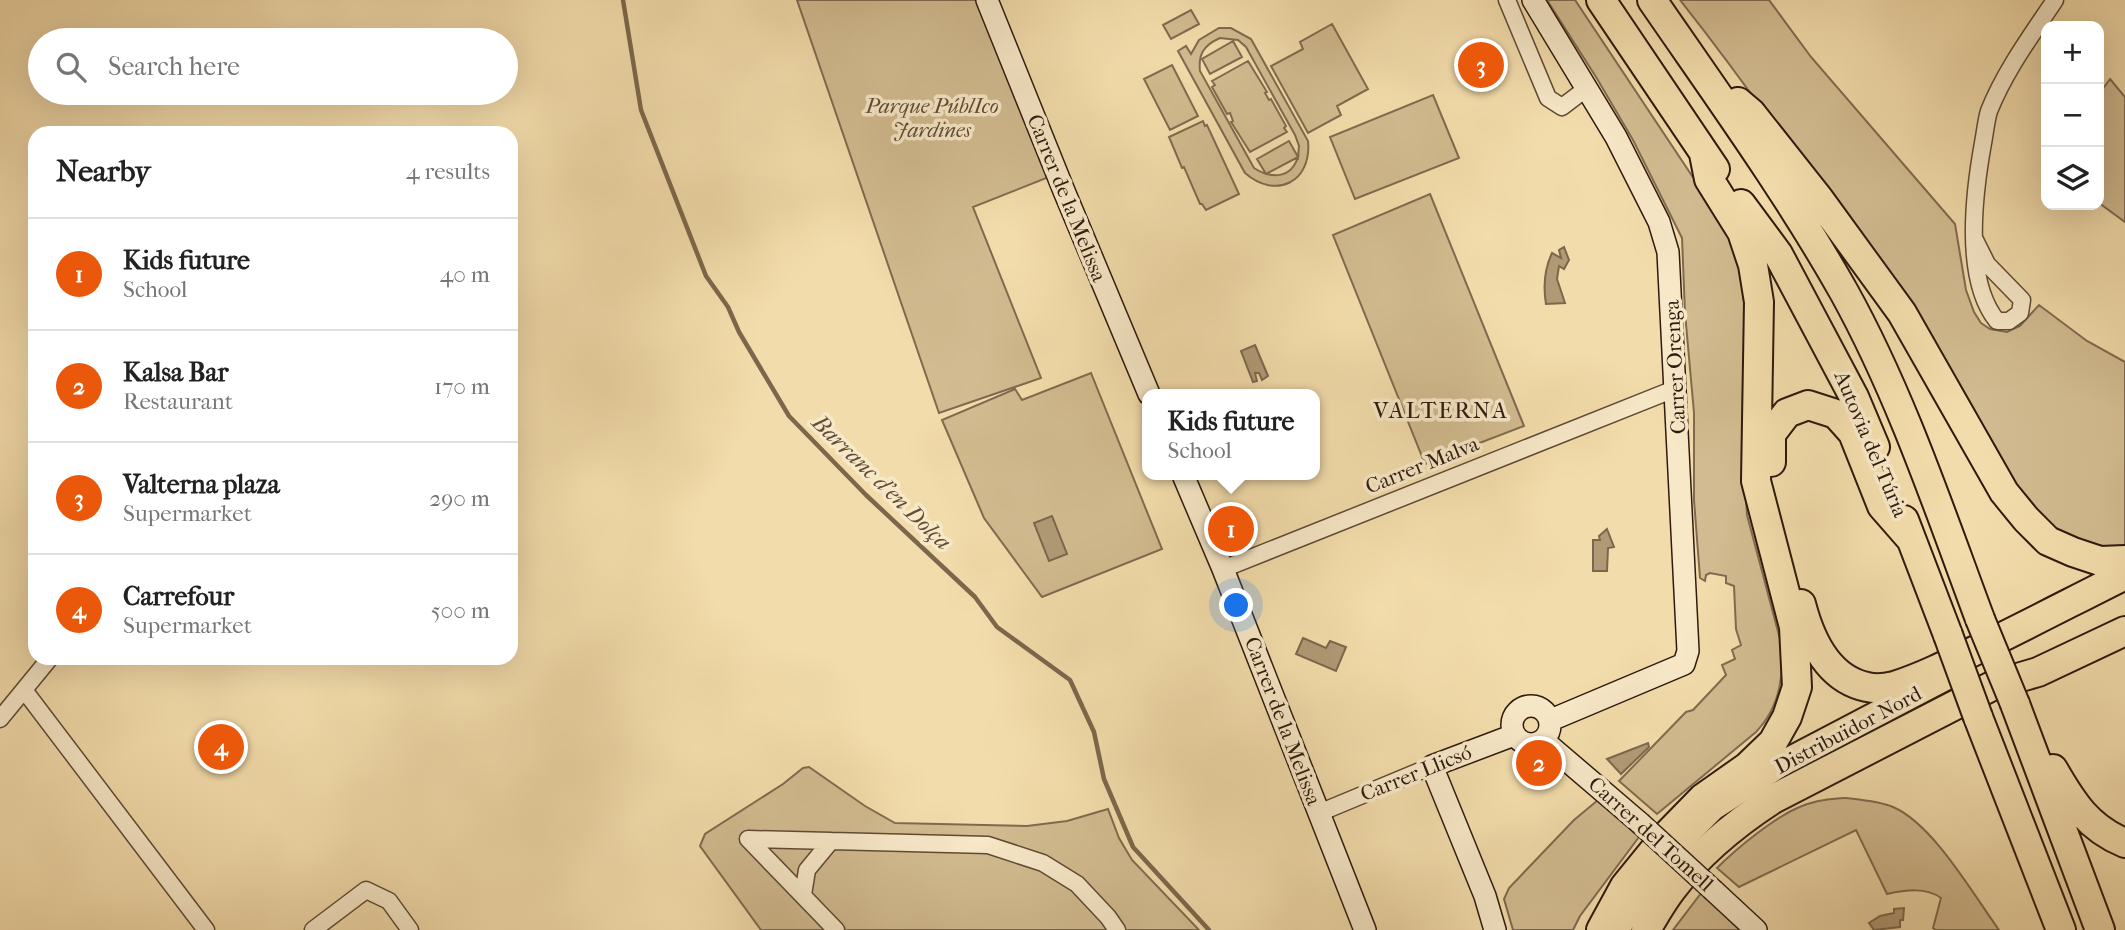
<!DOCTYPE html>
<meta charset="utf-8">
<style>
body{margin:0;font-family:"IM FELL French Canon",serif;background:#f6f6f6;color:#222}
.controls{position:absolute;right:21px;top:21px;display:grid;overflow:hidden;border-radius:14px;box-shadow:0 7px 28px #0002}
.controls button{width:63px;height:63px;display:grid;place-items:center;padding:0;border:0;border-bottom:2px solid #e0e0e0;background:#fff;color:#222;font:35px sans-serif}
.you{position:absolute;left:1237px;top:606px;width:24px;height:24px;margin:-18px;border:5px solid #fff;border-radius:50%;background:#1a73e8;box-shadow:0 0 0 10px #1a73e833}
.badge{display:grid;place-items:center;width:46px;height:46px;border-radius:50%;background:#ea580c;color:#fff;font-size:23px;font-weight:700}
.pin{position:absolute;translate:-50% -50%;border:4px solid #fff;box-shadow:0 2px 7px #0006}
.popup{position:absolute;left:1142px;top:389px;width:178px;height:91px;box-sizing:border-box;display:grid;place-content:center;border-radius:14px;background:#fff;filter:drop-shadow(0 2px 5px #0005);font-size:23px;white-space:nowrap;color:#767676}
.popup b{font-size:26px;color:#222}
.popup::after{content:'';position:absolute;left:50%;top:100%;margin-left:-14px;border:14px solid transparent;border-top-color:#fff}
.list{margin:0;padding:0;list-style:none}
h2{display:flex;justify-content:space-between;align-items:center;height:91px;margin:0;padding:0 28px;font-size:30px}
h2 small{font-size:23px;font-weight:400;color:#767676}
.list li{display:grid;grid-template-columns:46px 1fr auto;gap:21px;align-items:center;box-sizing:border-box;height:112px;padding:0 28px;border-top:2px solid #e0e0e0}
.list b{display:block;font-size:26px;white-space:nowrap}
.list p{margin:0;font-size:23px;white-space:nowrap;color:#767676}
.list em{font-size:23px;font-style:normal;color:#767676}
.icon{flex:none;width:38px;height:38px;fill:none;stroke:currentColor;stroke-width:2;stroke-linecap:round;stroke-linejoin:round}
.map{position:relative;flex:none;width:2125px;height:930px;overflow:hidden}
.search{position:absolute;background:#fff;box-shadow:0 7px 28px #0002;left:28px;top:28px;width:490px;height:77px;display:flex;align-items:center;gap:18px;box-sizing:border-box;padding:0 24px;border-radius:38px;color:#767676;font-size:26px}
.panel{position:absolute;background:#fff;box-shadow:0 7px 28px #0002;left:28px;top:126px;width:490px;height:539px;border-radius:21px}
.map>svg:first-child{display:block}
</style>
<div class="map">
<svg width="2125" height="930" viewBox="0 0 2125 930">
<rect width="100%" height="100%" fill="#f3dcab"/>
<filter id="stains"><feTurbulence type="fractalNoise" baseFrequency=".00286" numOctaves="4"/><feColorMatrix values="0 0 0 0 .2 0 0 0 0 .09 0 0 0 0 .02 0 0 0 .5 -.17"/></filter>
<radialGradient id="worn" r=".72"><stop offset=".6" stop-color="#630" stop-opacity="0"/><stop offset="1" stop-color="#630" stop-opacity=".3"/></radialGradient>
<path fill="#d2bb90" stroke="#806a4f" stroke-width="2" fill-rule="evenodd" d="M 797,0 L 983,0 L 1049,177 L 973,207 L 1041,378 L 939,413 Z
M 1547,0 L 1575,0 L 1732,236 L 1739,265 L 1745,309 L 1742,427 L 1747,515 L 1780,639 C 1785,673 1781,706 1756,732 L 1657,814 L 1619,781 L 1686,712 L 1693,710 L 1726,675 L 1722,665 L 1735,659 L 1732,650 L 1741,645 L 1736,629 L 1734,586 L 1726,583 L 1726,576 L 1710,573 L 1706,575 L 1705,581 L 1700,578 L 1694,500 L 1694,413 L 1685,313 L 1682,238 L 1633,140 L 1596,77 Z
M 1680,0 L 1769,0 L 1811,57 L 1955,224 L 1966,290 L 1974,312 L 1981,323 L 1990,329 L 2007,332 L 2020,326 L 2039,305 L 2087,341 L 2125,362 L 2125,554 L 2056,534 L 2029,511 C 1916,338 1808,162 1680,0 Z
M 1191,10 L 1199,24 L 1171,39 L 1163,25 Z
M 1332,24 L 1368,89 L 1337,106 L 1341,115 L 1308,133 L 1271,66 L 1303,49 L 1300,42 Z
M 1219,28 L 1231,28 L 1251,39 L 1308,141 C 1312,182 1276,200 1245,173 L 1178,51 L 1186,46 L 1191,54 L 1199,40 ZM 1220,38 L 1238,40 L 1246,47 L 1295,135 L 1299,146 L 1298,157 L 1289,141 L 1257,159 L 1266,174 L 1298,157 C 1291,179 1271,179 1254,168 L 1200,71 C 1198,54 1204,45 1220,38 Z
M 1233,41 L 1242,57 L 1210,74 L 1202,59 Z
M 1248,61 L 1267,92 L 1265,93 L 1269,100 L 1271,99 L 1286,126 L 1284,128 L 1287,132 L 1250,152 L 1231,122 L 1233,121 L 1230,113 L 1227,114 L 1212,87 L 1215,85 L 1212,81 Z
M 1172,65 L 1198,116 L 1170,130 L 1144,79 Z
M 2110,79 L 2125,97 L 2125,222 L 2099,203 L 2099,94 Z
M 1433,95 L 1459,158 L 1355,199 L 1330,137 Z
M 1203,121 L 1205,126 L 1207,125 L 1239,194 L 1206,210 L 1202,204 L 1200,204 L 1184,167 L 1182,168 L 1169,137 Z
M 1430,194 L 1524,426 L 1425,464 L 1333,235 Z
M 1091,373 L 1162,549 L 1042,597 L 984,518 L 942,420 L 1015,389 L 1022,400 Z
M 809,767 L 865,806 L 895,823 L 1027,826 L 1067,821 L 1108,809 L 1119,838 L 1132,860 L 1199,930 L 761,930 L 700,846 L 705,834 L 783,784 L 803,768 Z
M 1845,798 C 1862,800 1878,801 1893,807 C 1933,824 1973,894 1999,930 L 1936,930 L 1933,928 L 1941,898 C 1926,887 1905,890 1887,894 L 1856,830 L 1739,887 L 1717,868 C 1737,848 1776,816 1802,806 C 1816,800 1831,799 1845,798 Z
M 1598,800 L 1639,837 L 1580,916 L 1573,930 L 1513,930 L 1504,899 L 1509,888 L 1574,820 Z
M 1702,892 L 1743,930 L 1673,930 Z"/>
<path fill="#b09a76" stroke="#7c674c" stroke-width="2" d="M 1564,247 L 1569,260 L 1564,269 L 1559,266 L 1557,279 L 1565,303 L 1546,304 C 1543,286 1544,270 1552,253 L 1561,258 L 1559,250 Z
M 1255,345 L 1268,376 L 1262,380 L 1259,373 L 1255,373 L 1257,381 L 1253,382 L 1241,351 Z
M 1052,516 L 1067,554 L 1049,561 L 1034,523 Z
M 1607,529 L 1614,547 L 1608,548 L 1607,571 L 1593,571 L 1593,540 L 1600,540 L 1599,536 Z
M 1303,638 L 1326,648 L 1330,641 L 1346,647 L 1336,671 L 1296,654 Z
M 1648,743 L 1649,747 L 1621,774 L 1607,759 Z
M 1904,908 L 1903,920 L 1900,920 L 1900,927 L 1874,930 L 1869,923 L 1880,916 L 1894,913 L 1894,909 Z"/>
<g fill="none" stroke-linecap="round" stroke-linejoin="round">
<path stroke="#7c674c" stroke-width="4.5" d="M 623,0 L 641,110 L 706,276 L 728,307 L 739,332 L 789,416 L 866,495 L 975,597 L 997,627 L 1070,680 L 1094,732 L 1104,779 L 1133,847 L 1209,930"/>
<defs>
<path id="street" d="M 1507,0 L 1548,98 L 1562,107 L 1587,88
M 1975,240 L 1987,264 L 2022,300 L 2020,313 L 2009,321 L 1997,321 C 1963,279 1974,193 1983,143 C 1985,133 1986,121 1989,111 C 2005,71 2031,36 2055,0
M 1223,569 L 1677,388
M 24,690 L 206,930
M 0,719 L 50,658
M 1319,813 L 1432,766
M 748,839 L 988,845 L 1043,863 L 1077,884 L 1108,917 L 1117,930
M 748,839 L 836,930
M 803,895 L 807,870 L 831,841
M 313,930 L 366,890 L 389,901 L 410,930"/>
<path id="secondary" d="M 987,0 L 1064,191 L 1149,394
M 1533,0 L 1616,137 L 1659,222 L 1668,252 L 1688,651 L 1684,664 L 1551,720
M 1183,475 L 1223,569 L 1365,930
M1512 725a19 19 0 1 1 38 0a19 19 0 1 1-38 0Z
M 1544,741 L 1640,823
M 1714,891 L 1756,930
M 1495,930 L 1485,896 L 1432,766 L 1514,735"/>
<path id="primary" d="M 1617,930 L 1646,882 L 1677,844 L 1713,808 L 1781,764 L 1949,676"/>
<path id="highway" d="M 1601,0 L 1715,169
M 1652,0 C 1718,96 1787,191 1844,292 C 1901,395 1939,509 1980,619
M 1738,102 L 1751,113 L 1819,199 L 1902,313 L 2004,492 L 2026,519 L 2048,541 L 2073,552 L 2100,561 L 2125,560
M 1741,204 L 1778,254 L 1854,397 L 1875,447
M 1771,462 L 1771,434 L 1787,413 L 1808,405 L 1836,414 L 1853,433 L 1882,506 L 1910,538
M 1904,520 L 1948,635
M 1801,604 C 1810,639 1828,679 1867,687 C 1875,689 1886,688 1894,686 C 1926,676 1956,660 1986,645 C 2033,622 2079,598 2125,575
M 2015,704 L 2100,930
M 1978,717 L 2061,930
M 2053,769 C 2072,802 2088,828 2125,843
M 1601,930 L 1625,886 L 1664,838 L 1703,798 L 1747,767 L 1773,742 L 1787,717 L 1797,687 L 1794,627 L 1756,481 L 1759,302 L 1753,265 L 1742,232 L 1709,179 L 1704,154
M 1646,930 C 1654,916 1662,902 1672,889 C 1699,853 1736,823 1773,799 L 1994,685 L 2038,672 L 2125,631"/>
</defs>
<use href="#street" stroke="#5f4a35" stroke-width="19"/>
<use href="#secondary" stroke="#2e1a0e" stroke-width="24"/>
<use href="#primary" stroke="#2e1a0e" stroke-width="28"/>
<use href="#highway" stroke="#2e1a0e" stroke-width="32"/>
<use href="#street" stroke="#f7e8c8" stroke-width="16"/>
<use href="#secondary" stroke="#f7e8c8" stroke-width="21"/>
<use href="#primary" stroke="#f3dcab" stroke-width="24"/>
<use href="#highway" stroke="#f3dcab" stroke-width="28"/>
<defs>
<path id="secondary-bridge" d="M 1640,823 L 1714,891"/>
<path id="highway-bridge" d="M 1980,619 L 2015,704
M 1948,635 L 1978,717"/>
</defs>
<use href="#secondary-bridge" stroke="#2e1a0e" stroke-width="24" stroke-linecap="butt"/>
<use href="#highway-bridge" stroke="#2e1a0e" stroke-width="32" stroke-linecap="butt"/>
<use href="#secondary-bridge" stroke="#f7e8c8" stroke-width="21"/>
<use href="#highway-bridge" stroke="#f3dcab" stroke-width="28"/>
</g>
<g text-anchor="middle" stroke-width="7" stroke-linejoin="round" paint-order="stroke">
<g font-size="21" font-style="italic" fill="#5f4a35" stroke="#f7e8c8">
<text x="932" y="113">Parque PúblIco<tspan x="932" dy="24">Jardines</tspan></text>
</g>
<g font-size="21" fill="#2e1a0e" stroke="#f7e8c8">
<text transform="translate(1067 198) rotate(68)" y="7">Carrer de la Melissa</text>
<text transform="translate(1675 367) rotate(-93)" y="7">Carrer Orenga</text>
<text transform="translate(1871 444) rotate(67)" y="7">Autovia del Túria</text>
<text transform="translate(1422 465) rotate(-22)" y="7">Carrer Malva</text>
<text transform="translate(1283 721) rotate(69)" y="7">Carrer de la Melissa</text>
<text transform="translate(1848 730) rotate(-28)" y="7">Distribuïdor Nord</text>
<text transform="translate(1416 773) rotate(-22)" y="7">Carrer Llicsó</text>
<text transform="translate(1651 834) rotate(42)" y="7">Carrer del Tomell</text>
</g>
<g font-size="23" letter-spacing="2" fill="#2e1a0e" stroke="#f7e8c8">
<text x="1441" y="418">VALTERNA</text>
</g>
<g font-size="23" font-style="italic" fill="#624d38" stroke="#f7e8c8">
<text transform="translate(882 482) rotate(44)" y="8">Barranc d'en Dolça</text>
</g>
</g>
<rect width="100%" height="100%" filter="url(#stains)"/>
<rect width="100%" height="100%" fill="url(#worn)"/>
</svg>
<div class="controls">
<button>+</button>
<button>−</button>
<button><svg class="icon" aria-label="layers" viewBox="0 0 24 24"><path d="M12 4l9 5-9 5-9-5zM3 14l9 5 9-5"/></svg></button>
</div>
<div class="you"></div>
<div class="pin badge" style="left:1231px;top:529px">1</div>
<div class="popup"><b>Kids future</b>School</div>
<div class="pin badge" style="left:1539px;top:763px">2</div>
<div class="pin badge" style="left:1481px;top:65px">3</div>
<div class="pin badge" style="left:221px;top:747px">4</div>
<div class="search"><svg class="icon" aria-label="search" viewBox="0 0 24 24"><circle cx="10" cy="10" r="6"/><path d="M15 15l6 6"/></svg>Search here</div>
<section class="panel">
<h2>Nearby<small>4 results</small></h2>
<ul class="list">
<li><span class="badge">1</span><div><b>Kids future</b><p>School</p></div><em>40 m</em></li>
<li><span class="badge">2</span><div><b>Kalsa Bar</b><p>Restaurant</p></div><em>170 m</em></li>
<li><span class="badge">3</span><div><b>Valterna plaza</b><p>Supermarket</p></div><em>290 m</em></li>
<li><span class="badge">4</span><div><b>Carrefour</b><p>Supermarket</p></div><em>500 m</em></li>
</ul>
</section>
</div>
